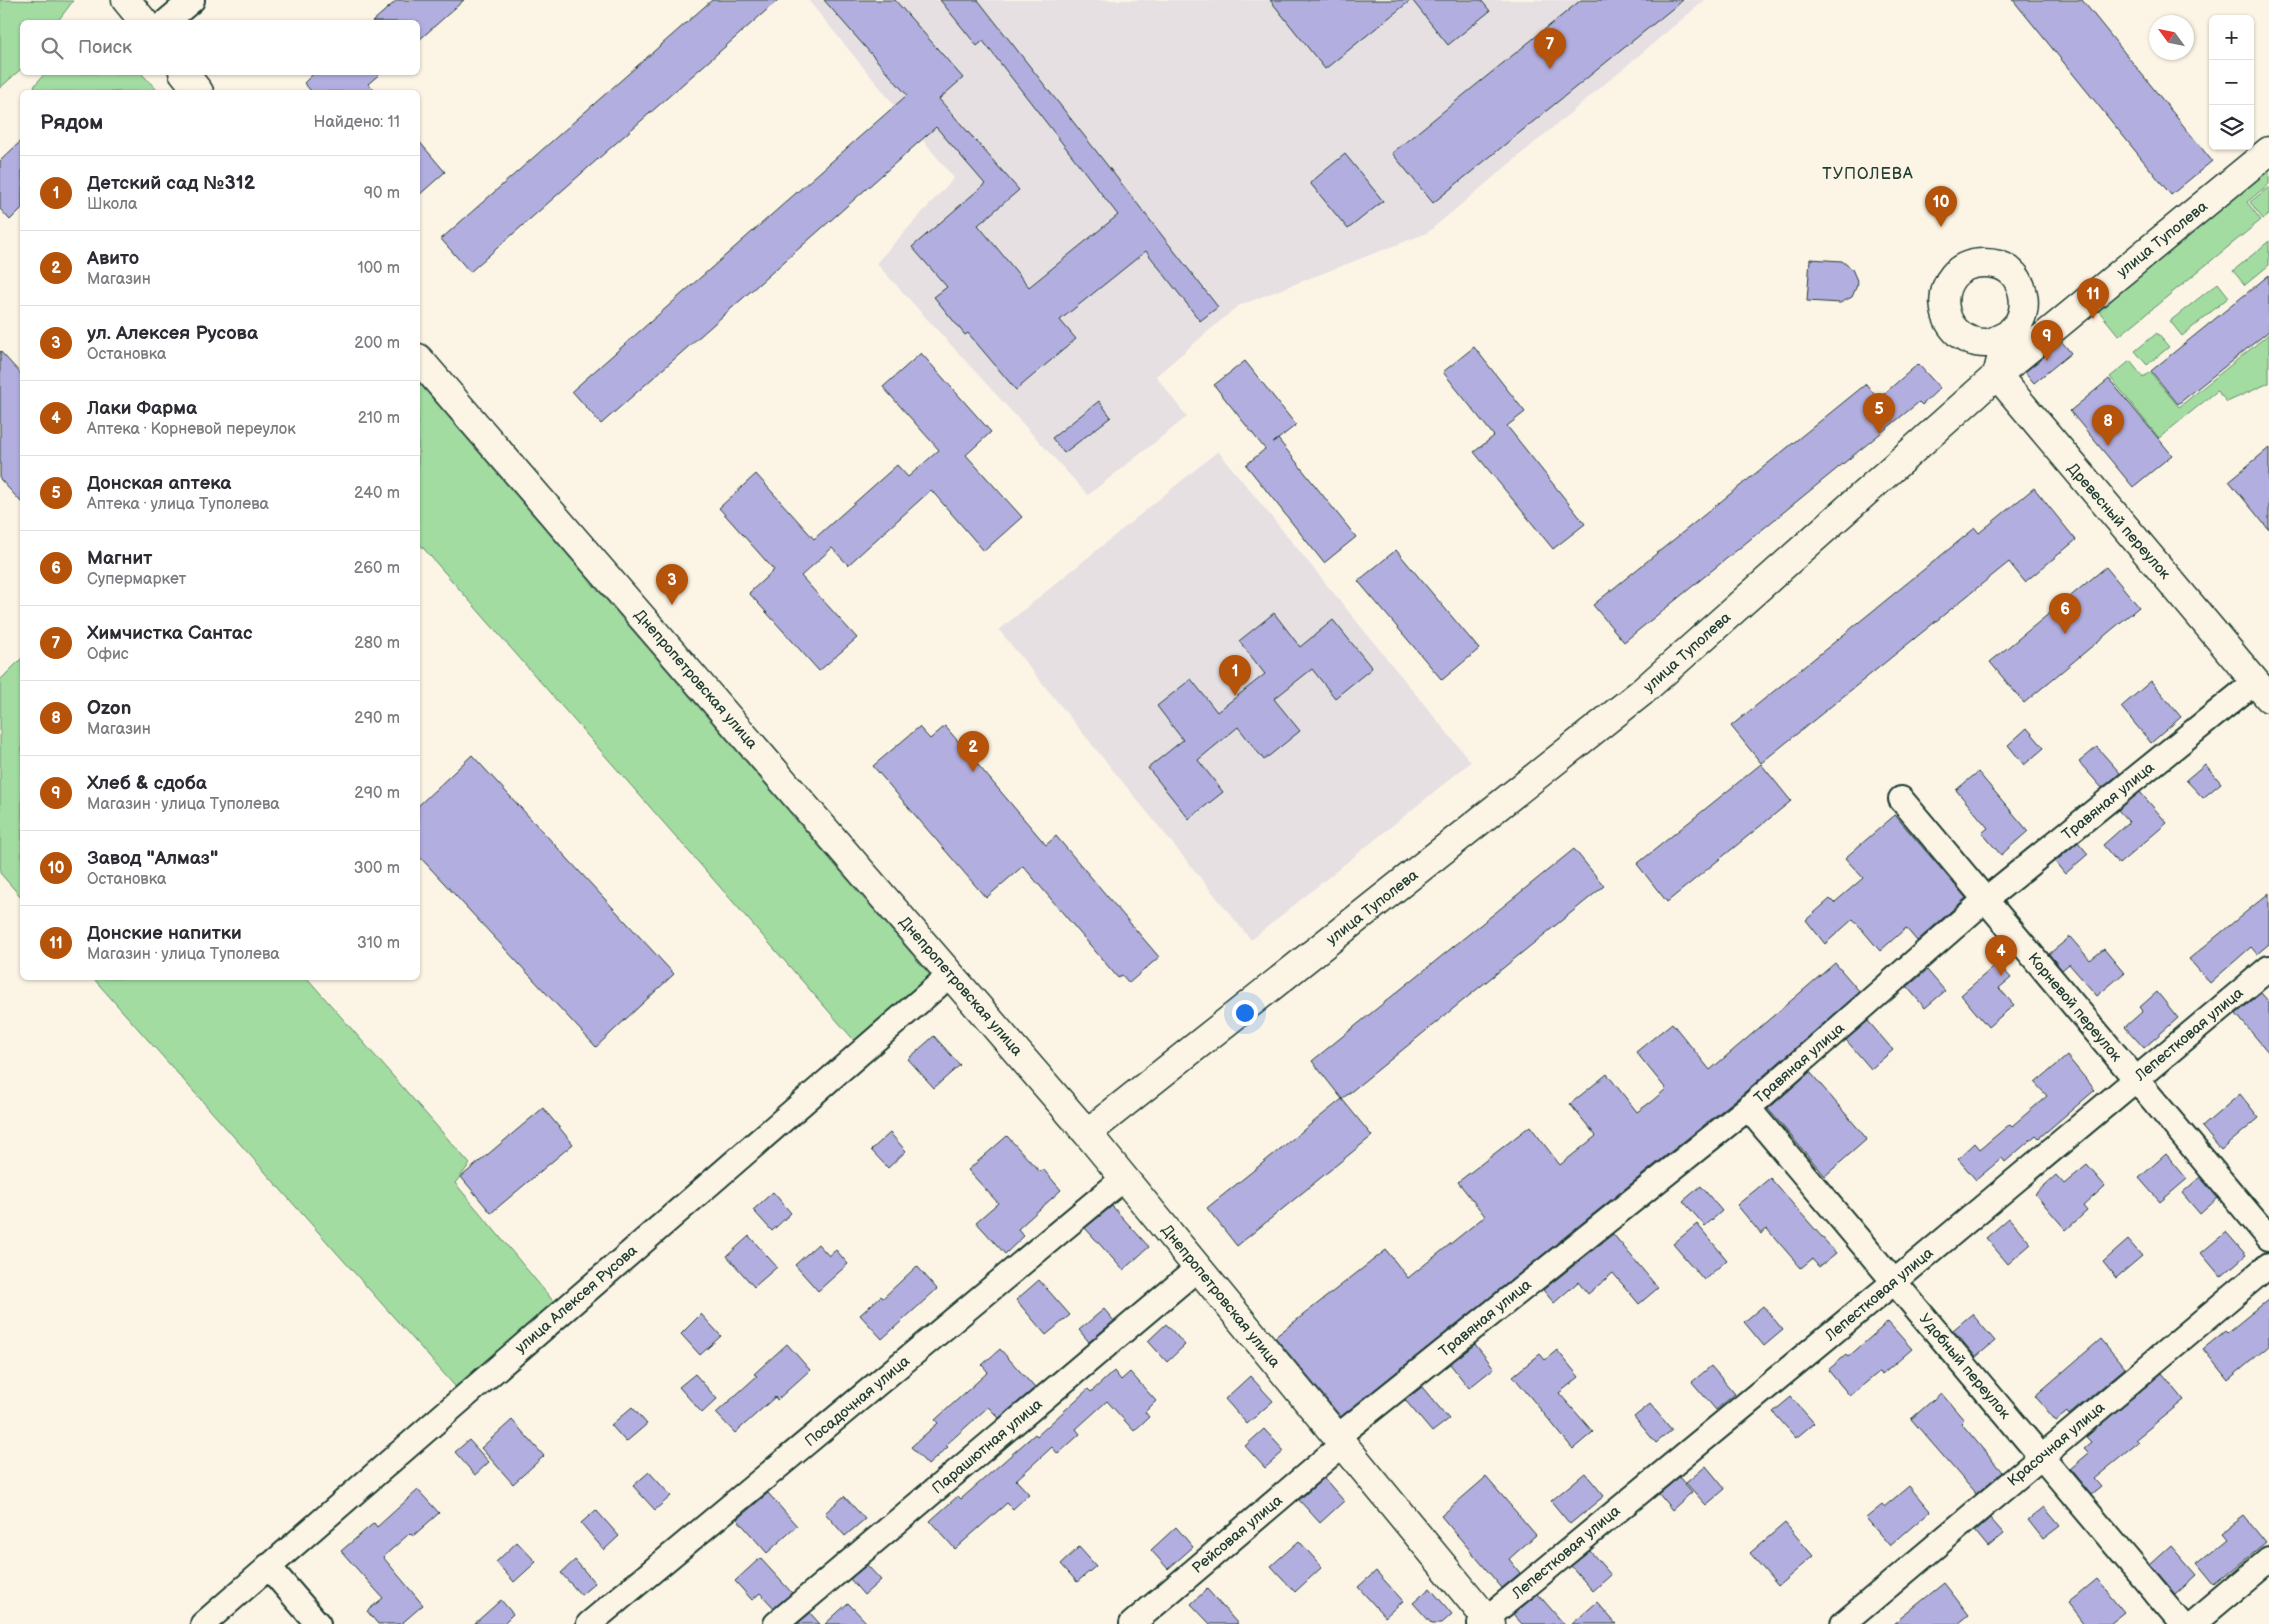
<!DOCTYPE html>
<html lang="ru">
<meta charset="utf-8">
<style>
body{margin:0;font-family:"Balsamiq Sans",sans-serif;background:#f2f2f3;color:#2b2b33}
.controls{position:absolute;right:15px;top:15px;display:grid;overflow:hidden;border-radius:8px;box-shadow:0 1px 4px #0004}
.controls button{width:45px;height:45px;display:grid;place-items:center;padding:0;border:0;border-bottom:1px solid #e1e1e2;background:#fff;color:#2b2b33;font:25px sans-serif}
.compass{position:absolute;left:2149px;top:15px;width:45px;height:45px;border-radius:50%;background:#fff;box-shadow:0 1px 4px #0004;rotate:303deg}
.you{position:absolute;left:1244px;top:1012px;width:18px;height:18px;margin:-12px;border:4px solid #fff;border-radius:50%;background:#1a73e8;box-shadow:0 0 0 8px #1a73e833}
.badge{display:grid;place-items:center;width:32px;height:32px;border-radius:50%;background:#b45309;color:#fff;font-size:16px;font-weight:700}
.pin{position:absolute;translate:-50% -41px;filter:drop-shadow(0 1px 2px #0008)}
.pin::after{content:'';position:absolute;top:26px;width:18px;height:15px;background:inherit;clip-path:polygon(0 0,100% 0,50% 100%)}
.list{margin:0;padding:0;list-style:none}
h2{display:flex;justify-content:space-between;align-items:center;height:65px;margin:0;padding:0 20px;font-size:21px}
h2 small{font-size:16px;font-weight:400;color:#7c7c81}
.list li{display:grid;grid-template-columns:32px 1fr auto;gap:15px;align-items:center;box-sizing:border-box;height:75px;padding:0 20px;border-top:1px solid #e1e1e2}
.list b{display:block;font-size:19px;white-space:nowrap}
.list p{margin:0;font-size:16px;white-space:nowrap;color:#7c7c81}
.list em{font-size:16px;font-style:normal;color:#7c7c81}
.icon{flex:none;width:28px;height:28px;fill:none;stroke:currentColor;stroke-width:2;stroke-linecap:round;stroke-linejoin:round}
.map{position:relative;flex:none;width:2269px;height:1624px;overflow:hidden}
.search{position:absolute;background:#fff;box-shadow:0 1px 4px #0004;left:20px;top:20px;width:400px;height:55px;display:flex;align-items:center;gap:12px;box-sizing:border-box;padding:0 18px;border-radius:8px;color:#7c7c81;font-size:19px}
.panel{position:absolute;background:#fff;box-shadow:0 1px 4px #0004;left:20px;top:90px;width:400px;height:890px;border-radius:8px}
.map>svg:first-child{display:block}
</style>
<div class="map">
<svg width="2269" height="1624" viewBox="0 0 2269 1624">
<rect width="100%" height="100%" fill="#fcf5e5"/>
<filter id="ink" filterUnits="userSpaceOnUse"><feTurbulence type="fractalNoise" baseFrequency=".02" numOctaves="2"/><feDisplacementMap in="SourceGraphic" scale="10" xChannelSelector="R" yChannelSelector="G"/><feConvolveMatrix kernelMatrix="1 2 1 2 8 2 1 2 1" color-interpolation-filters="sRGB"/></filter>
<g filter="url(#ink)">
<path fill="#e6e0e3" d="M 808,0 L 1705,0 L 1427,233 L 1238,306 L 1156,376 L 1187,417 L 1088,495 L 876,263 L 954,178 Z
M 1218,451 L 1471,762 L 1251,940 L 999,630 Z"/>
<path fill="#a2dca1" stroke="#608c6a" d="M 0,0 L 73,1 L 57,22 L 22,22 L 22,68 L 0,88 Z
M 45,73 L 141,73 L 159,92 L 33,92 L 35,85 Z
M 2269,169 L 2269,184 L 2247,202 L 2261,220 L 2119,336 L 2097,309 Z
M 2269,187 L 2269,214 L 2263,219 L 2250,202 Z
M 2269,241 L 2269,265 L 2245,285 L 2233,271 Z
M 2218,283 L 2229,297 L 2182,336 L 2170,321 Z
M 2157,333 L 2169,347 L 2147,365 L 2135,351 Z
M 2269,334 L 2269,383 L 2227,402 L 2217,391 L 2159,438 L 2110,377 L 2130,361 L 2143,377 L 2150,372 L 2179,407 Z
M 418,382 L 935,981 L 860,1047 L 418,542 Z
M 22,658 L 22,898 L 0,873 L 0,680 Z
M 93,978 L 307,978 L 470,1164 L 455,1183 L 554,1302 L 461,1393 Z"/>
<path fill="#b2aedf" stroke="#1f3d34" d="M 397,0 L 464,0 L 418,41 L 418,22 L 372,22 Z
M 712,0 L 778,0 L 470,272 L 441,239 Z
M 824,0 L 895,0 L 963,78 L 939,99 L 1019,190 L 978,225 L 1029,287 L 1118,215 L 983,41 L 977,46 L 940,0 L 978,0 L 1218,307 L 1200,321 L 1146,251 L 1060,320 L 1076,339 L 1016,390 L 968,333 L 965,335 L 934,297 L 947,287 L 912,247 L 985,184 L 936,127 L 601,424 L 572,391 L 907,95 Z
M 1270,0 L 1411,0 L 1325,69 Z
M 1412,0 L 1481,0 L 1490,11 L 1448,45 Z
M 1581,0 L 1683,0 L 1433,203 L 1392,153 Z
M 2013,0 L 2082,0 L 2212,161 L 2171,195 Z
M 315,72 L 382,72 L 368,84 L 376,92 L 312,92 L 304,83 Z
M 22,140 L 22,208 L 10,220 L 0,209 L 0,161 Z
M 418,140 L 445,172 L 418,196 Z
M 1345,154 L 1383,201 L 1348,229 L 1310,183 Z
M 1810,259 L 1842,261 L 1852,269 L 1858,283 L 1852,297 L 1840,303 L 1807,301 Z
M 2269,275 L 2269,331 L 2178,404 L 2151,371 Z
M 2062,342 L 2071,353 L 2034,383 L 2025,372 Z
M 1474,347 L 1525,412 L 1507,426 L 1585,524 L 1553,549 L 1474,452 L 1494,436 L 1443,372 Z
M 0,351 L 22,375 L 22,503 L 0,479 Z
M 921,353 L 991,432 L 966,455 L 1022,517 L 984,551 L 931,490 L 848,565 L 832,548 L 801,576 L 857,638 L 819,671 L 749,593 L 774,570 L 719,508 L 756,474 L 814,539 L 897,465 L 908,477 L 939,450 L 883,387 Z
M 1245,361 L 1296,425 L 1273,443 L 1278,439 L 1356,537 L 1324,563 L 1246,465 L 1265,449 L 1214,385 Z
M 1918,364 L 1940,388 L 1922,405 L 1919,402 L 1624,642 L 1593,605 L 1866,384 L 1878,399 Z
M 2109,379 L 2172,455 L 2133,487 L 2070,411 Z
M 1099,401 L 1111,417 L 1064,453 L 1052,438 Z
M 2269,448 L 2269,530 L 2229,481 Z
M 2034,488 L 2076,540 L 2025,582 L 2009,562 L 1761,763 L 1731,726 L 1975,528 L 1979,533 Z
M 1396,550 L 1479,649 L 1442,680 L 1358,581 Z
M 2106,567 L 2139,607 L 2024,703 L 1990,662 Z
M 1274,613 L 1300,647 L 1333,620 L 1372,668 L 1335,698 L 1312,669 L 1274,699 L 1300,731 L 1264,760 L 1238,727 L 1198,760 L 1223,792 L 1189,819 L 1148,768 L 1183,740 L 1157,706 L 1191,679 L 1217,712 L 1265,674 L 1239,641 Z
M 2151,681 L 2181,717 L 2151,743 L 2121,707 Z
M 945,726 L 1046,845 L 1056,836 L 1159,957 L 1129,983 L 1122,975 L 1118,978 L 1023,866 L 986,898 L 873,766 L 919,727 L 930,739 Z
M 2027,728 L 2044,748 L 2024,765 L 2008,745 Z
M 2097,747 L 2120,773 L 2102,788 L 2079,762 Z
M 472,755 L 674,974 L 596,1047 L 418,855 L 418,806 Z
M 1761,764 L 1791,801 L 1667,902 L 1637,864 Z
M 2205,764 L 2221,783 L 2203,798 L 2186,780 Z
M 1978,772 L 2028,831 L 2001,855 L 1982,833 L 1988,828 L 1956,790 Z
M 2140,792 L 2167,823 L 2119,864 L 2103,845 L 2129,822 L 2118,810 Z
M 1895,815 L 1966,898 L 1917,941 L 1906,928 L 1880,951 L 1853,919 L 1825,944 L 1806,920 L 1830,899 L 1834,903 L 1863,878 L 1845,858 Z
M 2078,842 L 2088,854 L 2065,874 L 2055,862 Z
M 1574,849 L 1604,886 L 1342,1099 L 1312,1061 Z
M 2269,893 L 2269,944 L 2257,954 L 2251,947 L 2210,983 L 2189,959 Z
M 2070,937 L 2090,960 L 2104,949 L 2124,973 L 2097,996 L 2069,964 L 2062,970 L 2049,954 Z
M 1835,963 L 1860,992 L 1739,1097 L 1341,1417 L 1275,1337 L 1386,1250 L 1408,1278 L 1485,1216 L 1458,1182 L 1530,1126 L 1560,1165 L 1596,1136 L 1570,1104 L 1607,1074 L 1637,1112 L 1652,1101 L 1666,1089 L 1636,1052 L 1672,1023 L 1710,1070 Z
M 1998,963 L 2011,978 L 1999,988 L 2014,1005 L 1988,1027 L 1961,995 Z
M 1927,970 L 1945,991 L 1925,1008 L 1907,987 Z
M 2157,992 L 2178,1018 L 2144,1048 L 2125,1027 L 2143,1011 L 2140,1007 Z
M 2261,993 L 2269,1002 L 2269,1053 L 2236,1014 Z
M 1868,1021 L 1893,1050 L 1871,1069 L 1846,1040 Z
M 934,1036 L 960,1065 L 934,1088 L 908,1059 Z
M 2067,1056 L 2095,1090 L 2039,1138 L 2036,1135 L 2005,1162 L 2002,1158 L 1976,1180 L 1958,1159 L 1975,1143 L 1980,1149 L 2010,1124 L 2012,1126 L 2047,1096 L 2035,1083 Z
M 1810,1072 L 1867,1139 L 1825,1176 L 1768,1109 Z
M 2240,1094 L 2259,1118 L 2221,1150 L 2202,1127 Z
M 1342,1099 L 1372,1136 L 1237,1246 L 1207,1208 Z
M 543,1108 L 573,1144 L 491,1213 L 461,1177 Z
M 890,1133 L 906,1151 L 888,1168 L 871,1150 Z
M 1007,1136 L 1040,1172 L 1043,1169 L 1061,1190 L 1018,1229 L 1024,1236 L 1005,1254 L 976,1222 L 998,1203 L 968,1170 Z
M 2166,1154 L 2187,1179 L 2160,1202 L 2139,1178 Z
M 2087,1165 L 2105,1186 L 2083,1206 L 2087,1211 L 2066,1230 L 2035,1194 L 2056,1175 L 2064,1184 Z
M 2200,1177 L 2218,1198 L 2200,1214 L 2182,1193 Z
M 1770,1178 L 1836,1253 L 1819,1267 L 1812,1259 L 1801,1268 L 1767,1229 L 1761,1234 L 1737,1205 Z
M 1701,1186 L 1722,1211 L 1705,1226 L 1683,1201 Z
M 773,1192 L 791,1213 L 772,1231 L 753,1210 Z
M 1112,1206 L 1149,1247 L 1123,1270 L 1085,1228 Z
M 2009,1218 L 2031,1244 L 2008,1264 L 1986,1238 Z
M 1697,1224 L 1727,1260 L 1704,1280 L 1673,1244 Z
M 2226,1232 L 2246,1255 L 2221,1277 L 2201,1253 Z
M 1613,1234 L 1658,1288 L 1639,1304 L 1613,1273 L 1588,1294 L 1578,1282 L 1554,1303 L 1543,1290 Z
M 749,1236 L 777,1267 L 754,1287 L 727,1256 Z
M 2128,1240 L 2142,1256 L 2116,1278 L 2103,1262 Z
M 818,1244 L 829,1256 L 836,1250 L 848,1264 L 818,1291 L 795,1265 Z
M 917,1266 L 937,1289 L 882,1339 L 860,1315 L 881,1296 L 883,1298 Z
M 1039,1280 L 1070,1315 L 1046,1335 L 1016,1300 Z
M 2269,1299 L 2269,1346 L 2228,1380 L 2203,1349 L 2225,1331 L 2227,1333 Z
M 1763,1306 L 1783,1330 L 1764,1346 L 1744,1322 Z
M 1104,1309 L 1114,1321 L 1089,1342 L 1079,1330 Z
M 701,1314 L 721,1336 L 700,1355 L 681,1334 Z
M 1972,1314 L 1995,1341 L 1976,1357 L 1953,1330 Z
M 1888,1322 L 1912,1349 L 1882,1375 L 1879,1372 L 1850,1396 L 1828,1370 L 1846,1355 L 1848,1357 Z
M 1166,1324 L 1185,1345 L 1167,1362 L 1148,1341 Z
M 2101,1339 L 2125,1368 L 2069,1415 L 2067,1412 L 2056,1421 L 2035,1396 Z
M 787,1344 L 810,1370 L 777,1400 L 775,1397 L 735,1433 L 716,1413 L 757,1376 L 754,1374 Z
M 1475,1344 L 1494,1368 L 1469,1388 L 1450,1364 Z
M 1000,1349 L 1035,1388 L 999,1418 L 988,1407 L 946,1445 L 948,1447 L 928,1465 L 911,1447 L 938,1423 L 935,1420 L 988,1372 L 982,1365 Z
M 1557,1350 L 1579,1377 L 1559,1393 L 1593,1432 L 1573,1449 L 1513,1376 L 1540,1354 L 1545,1360 Z
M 1711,1366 L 1735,1394 L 1716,1410 L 1692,1382 Z
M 1114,1371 L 1121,1380 L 1130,1372 L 1156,1401 L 1145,1412 L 1149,1417 L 1134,1431 L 1107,1401 L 1076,1429 L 1080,1434 L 1058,1454 L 1052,1447 L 1016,1480 L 1029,1494 L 1013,1509 L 1007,1503 L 955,1549 L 930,1521 L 958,1496 L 961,1499 L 1035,1434 L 1037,1436 L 1088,1389 L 1091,1392 Z
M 2162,1373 L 2184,1400 L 2136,1439 L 2139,1442 L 2094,1479 L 2101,1487 L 2091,1495 L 2070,1469 L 2089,1453 L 2084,1448 L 2091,1442 L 2086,1437 Z
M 695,1374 L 717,1399 L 702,1413 L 679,1387 Z
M 1250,1376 L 1273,1401 L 1247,1424 L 1225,1399 Z
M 1422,1387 L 1449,1419 L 1432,1432 L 1405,1400 Z
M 1941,1393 L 1964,1420 L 1961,1423 L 2002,1472 L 1976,1494 L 1911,1419 Z
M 1791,1397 L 1814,1423 L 1796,1438 L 1773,1412 Z
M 1650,1404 L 1672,1430 L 1656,1443 L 1634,1417 Z
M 632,1407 L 647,1424 L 626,1442 L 611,1425 Z
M 512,1420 L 544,1456 L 513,1484 L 481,1448 Z
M 1264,1429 L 1284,1451 L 1265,1468 L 1245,1446 Z
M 469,1440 L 489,1462 L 475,1475 L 455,1452 Z
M 1706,1466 L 1725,1489 L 1706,1505 L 1686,1483 Z
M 649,1472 L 671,1496 L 655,1510 L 633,1486 Z
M 1585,1473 L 1604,1496 L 1570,1524 L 1551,1501 Z
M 1486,1477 L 1536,1535 L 1509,1559 L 1520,1573 L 1502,1588 L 1441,1516 Z
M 1679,1477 L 1692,1492 L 1672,1510 L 1659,1494 Z
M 1324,1478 L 1344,1501 L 1320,1523 L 1299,1500 Z
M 1909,1486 L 1930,1511 L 1890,1546 L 1866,1518 L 1882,1505 L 1884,1507 Z
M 418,1490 L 439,1513 L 413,1536 L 410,1533 L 383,1557 L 423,1605 L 401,1624 L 378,1624 L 367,1611 L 383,1598 L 341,1551 L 374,1523 L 377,1527 Z
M 768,1493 L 797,1526 L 767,1553 L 737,1519 Z
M 844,1496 L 865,1519 L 845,1536 L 825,1513 Z
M 2044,1507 L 2060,1526 L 2043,1539 L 2028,1520 Z
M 596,1510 L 619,1536 L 604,1550 L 581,1523 Z
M 2244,1516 L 2266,1543 L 2215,1585 L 2197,1563 L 2228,1538 L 2223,1532 Z
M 1990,1518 L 2004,1534 L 1988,1547 L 1975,1531 Z
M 1785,1523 L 1813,1556 L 1778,1586 L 1750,1553 Z
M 1176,1527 L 1193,1547 L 1168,1569 L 1151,1550 Z
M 1299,1541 L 1322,1567 L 1295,1592 L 1271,1566 Z
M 517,1542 L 536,1562 L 514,1582 L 496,1562 Z
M 2171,1546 L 2196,1575 L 2175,1594 L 2150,1565 Z
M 1079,1547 L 1096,1566 L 1077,1582 L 1061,1564 Z
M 1590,1551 L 1611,1575 L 1593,1591 L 1571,1566 Z
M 760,1558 L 792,1593 L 774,1608 L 760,1593 L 752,1600 L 735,1581 Z
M 575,1560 L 595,1583 L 581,1595 L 561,1573 Z
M 867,1565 L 881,1580 L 864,1595 L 850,1579 Z
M 1376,1571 L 1403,1601 L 1385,1617 L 1358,1587 Z
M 2097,1579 L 2124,1612 L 2109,1624 L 2084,1624 L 2068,1603 Z
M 1944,1583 L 1969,1615 L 1958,1624 L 1893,1624 Z
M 1430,1588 L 1452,1614 L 1441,1624 L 1432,1624 L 1413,1603 Z
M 1207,1589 L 1238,1624 L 1210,1624 L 1191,1604 Z
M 1538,1594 L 1564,1624 L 1522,1624 L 1513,1614 Z
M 501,1600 L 513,1614 L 503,1624 L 474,1624 Z
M 1597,1602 L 1616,1624 L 1572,1624 Z
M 848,1603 L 868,1624 L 825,1624 Z
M 810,1613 L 820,1624 L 797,1624 Z"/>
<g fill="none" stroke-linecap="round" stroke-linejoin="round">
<defs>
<path id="street" d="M 166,22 L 192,0
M 1901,799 L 2269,1238
M 1748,1108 L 2182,1624
M 1337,1437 L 1748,1108 L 1985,900 L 2255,682
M 268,1566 L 318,1624
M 203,1624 L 951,974
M 589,1624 L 1124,1178
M 776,1624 L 1198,1268
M 1132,1624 L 1343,1444
M 1480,1624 L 1894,1282 L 2269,968
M 1843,1624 L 2269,1265
M 2193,1624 L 2269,1560"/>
<path id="secondary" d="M 126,0 L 144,22
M 183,72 L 199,92
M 418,358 L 1087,1133 L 1491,1624
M 1997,375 L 2269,698
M 1997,375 C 2001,362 2003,346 2009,334 C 2011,330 2016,327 2019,322 C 2028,306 2024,282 2009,270 C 2001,264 1993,263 1984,263 C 1928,263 1933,345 1988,343 C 1994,342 2003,337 2009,334
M 1087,1133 L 1642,692 L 1997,375 L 2269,151"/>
</defs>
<use href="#street" stroke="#1f3d34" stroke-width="28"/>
<use href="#secondary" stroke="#1f3d34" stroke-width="31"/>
<use href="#street" stroke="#fcf5e5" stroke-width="24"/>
<use href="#secondary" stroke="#fcf5e5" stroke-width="28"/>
</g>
</g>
<g text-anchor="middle" stroke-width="4" stroke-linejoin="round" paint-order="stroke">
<g font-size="15" fill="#1f3d34" stroke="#fcf5e5">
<text transform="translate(2162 239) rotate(-39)" y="5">улица Туполева</text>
<text transform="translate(2119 521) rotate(49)" y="5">Древесный переулок</text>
<text transform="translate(1687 652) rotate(-42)" y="5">улица Туполева</text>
<text transform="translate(696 679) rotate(49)" y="5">Днепропетровская улица</text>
<text transform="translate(2108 801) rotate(-39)" y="5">Травяная улица</text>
<text transform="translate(1372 907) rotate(-38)" y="5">улица Туполева</text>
<text transform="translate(961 986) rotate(49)" y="5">Днепропетровская улица</text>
<text transform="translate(2075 1007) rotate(50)" y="5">Корневой переулок</text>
<text transform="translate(2189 1034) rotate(-40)" y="5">Лепестковая улица</text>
<text transform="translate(1799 1063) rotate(-41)" y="5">Травяная улица</text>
<text transform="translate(1879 1294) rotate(-40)" y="5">Лепестковая улица</text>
<text transform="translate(1221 1296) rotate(51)" y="5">Днепропетровская улица</text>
<text transform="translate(576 1299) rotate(-41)" y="5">улица Алексея Русова</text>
<text transform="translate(1485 1318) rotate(-39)" y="5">Травяная улица</text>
<text transform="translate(1965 1366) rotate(50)" y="5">Удобный переулок</text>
<text transform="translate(857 1401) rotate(-40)" y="5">Посадочная улица</text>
<text transform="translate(2056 1444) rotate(-40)" y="5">Красочная улица</text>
<text transform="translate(987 1446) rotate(-40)" y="5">Парашютная улица</text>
<text transform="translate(1237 1534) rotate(-40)" y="5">Рейсовая улица</text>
<text transform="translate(1566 1552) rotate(-40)" y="5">Лепестковая улица</text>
</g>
<g font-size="16" letter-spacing="1" fill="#1f3d34" stroke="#fcf5e5">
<text x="1868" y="179">ТУПОЛЕВА</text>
</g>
</g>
</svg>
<div class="controls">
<button>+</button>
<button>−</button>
<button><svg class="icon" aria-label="layers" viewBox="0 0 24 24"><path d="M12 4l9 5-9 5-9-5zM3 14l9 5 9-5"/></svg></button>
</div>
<svg class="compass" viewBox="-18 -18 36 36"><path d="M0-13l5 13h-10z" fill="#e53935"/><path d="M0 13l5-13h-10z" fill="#7c7c81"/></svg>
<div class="you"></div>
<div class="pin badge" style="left:1235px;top:696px">1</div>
<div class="pin badge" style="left:973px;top:772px">2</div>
<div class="pin badge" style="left:672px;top:605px">3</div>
<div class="pin badge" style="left:2001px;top:976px">4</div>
<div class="pin badge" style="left:1879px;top:434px">5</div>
<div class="pin badge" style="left:2065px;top:634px">6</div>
<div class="pin badge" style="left:1550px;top:69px">7</div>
<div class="pin badge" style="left:2108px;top:446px">8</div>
<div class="pin badge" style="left:2047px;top:361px">9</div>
<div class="pin badge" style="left:1941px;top:227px">10</div>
<div class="pin badge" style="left:2093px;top:319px">11</div>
<div class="search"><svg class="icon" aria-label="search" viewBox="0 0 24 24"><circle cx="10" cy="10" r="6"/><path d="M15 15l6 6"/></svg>Поиск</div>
<section class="panel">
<h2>Рядом<small>Найдено: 11</small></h2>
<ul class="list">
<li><span class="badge">1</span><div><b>Детский сад №312</b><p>Школа</p></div><em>90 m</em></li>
<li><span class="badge">2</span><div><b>Авито</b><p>Магазин</p></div><em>100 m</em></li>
<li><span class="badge">3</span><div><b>ул. Алексея Русова</b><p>Остановка</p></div><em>200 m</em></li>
<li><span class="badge">4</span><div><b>Лаки Фарма</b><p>Аптека · Корневой переулок</p></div><em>210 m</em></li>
<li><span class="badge">5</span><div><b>Донская аптека</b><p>Аптека · улица Туполева</p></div><em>240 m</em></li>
<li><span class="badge">6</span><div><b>Магнит</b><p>Супермаркет</p></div><em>260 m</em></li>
<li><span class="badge">7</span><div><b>Химчистка Сантас</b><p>Офис</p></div><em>280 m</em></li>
<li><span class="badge">8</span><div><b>Ozon</b><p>Магазин</p></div><em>290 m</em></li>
<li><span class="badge">9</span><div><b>Хлеб &amp; сдоба</b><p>Магазин · улица Туполева</p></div><em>290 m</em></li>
<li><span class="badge">10</span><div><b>Завод &quot;Алмаз&quot;</b><p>Остановка</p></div><em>300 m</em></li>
<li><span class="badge">11</span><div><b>Донские напитки</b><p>Магазин · улица Туполева</p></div><em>310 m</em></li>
</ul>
</section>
</div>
